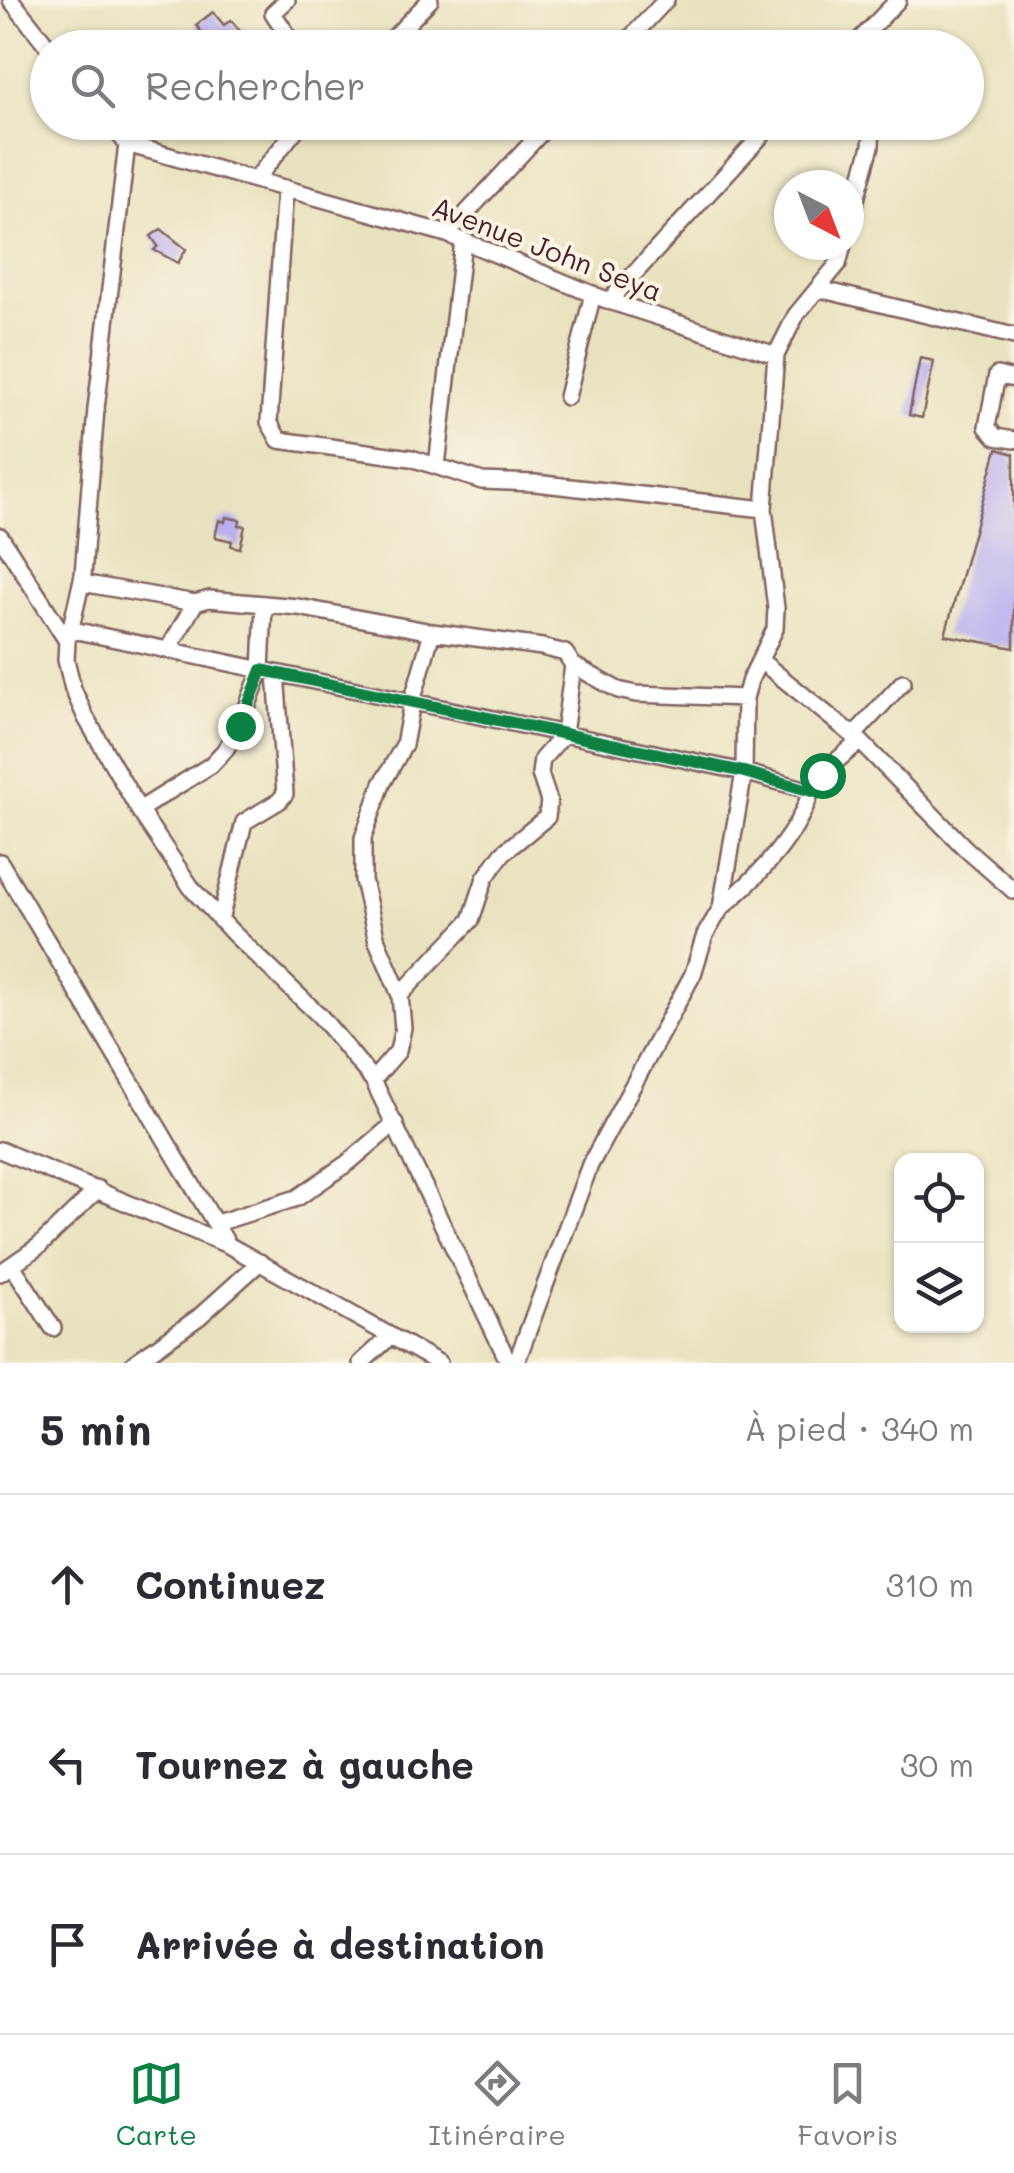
<!DOCTYPE html>
<html lang="fr">
<meta charset="utf-8">
<style>
body{margin:0;font-family:Mali,sans-serif;background:#f7f7f7;color:#2b2b33}
.controls{position:absolute;right:30px;bottom:30px;display:grid;overflow:hidden;border-radius:20px;box-shadow:0 2px 8px #0004}
.controls button{width:90px;height:90px;display:grid;place-items:center;padding:0;border:0;border-bottom:2px solid #e1e1e2;background:#fff;color:#2b2b33;font:50px sans-serif}
.compass{position:absolute;left:774px;top:170px;width:90px;height:90px;border-radius:50%;background:#fff;box-shadow:0 2px 8px #0004;rotate:138deg}
.stop{position:absolute;width:30px;height:30px;margin:-22px;border:8px solid #0b8043;border-radius:50%;background:#fff}
.stop.end{background:#0b8043;border-color:#fff;box-shadow:0 2px 10px #0008}
.list{margin:0;padding:0;list-style:none}
h2{display:flex;justify-content:space-between;align-items:center;height:130px;margin:0;padding:0 40px;font-size:42px}
h2 small{font-size:32px;font-weight:400;color:#7c7c81}
.list li{display:grid;grid-template-columns:65px 1fr auto;gap:30px;align-items:center;box-sizing:border-box;height:180px;padding:0 40px;border-top:2px solid #e1e1e2}
.list b{display:block;font-size:38px;white-space:nowrap}
.list em{font-size:32px;font-style:normal;color:#7c7c81}
.icon{flex:none;width:55px;height:55px;fill:none;stroke:currentColor;stroke-width:2;stroke-linecap:round;stroke-linejoin:round}
.map{position:relative;flex:none;width:1014px;height:1363px;overflow:hidden}
.search{position:absolute;background:#fff;box-shadow:0 2px 8px #0004;left:30px;right:30px;top:30px;height:110px;display:flex;align-items:center;gap:25px;box-sizing:border-box;padding:0 35px;border-radius:55px;color:#7c7c81;font-size:38px}
.sheet{height:670px;background:#fff}
nav{display:flex;justify-content:space-around;align-items:center;box-sizing:border-box;height:140px;border-top:2px solid #e1e1e2;background:#fff;font-size:28px;color:#7c7c81}
nav a{display:grid;justify-items:center;gap:5px}
nav .on{color:#0b8043}
.map>svg:first-child{display:block}
</style>
<div class="map">
<svg width="1014" height="1363" viewBox="0 0 1014 1363">
<rect width="100%" height="100%" fill="#fcf5e5"/>
<filter id="ink" filterUnits="userSpaceOnUse"><feTurbulence type="fractalNoise" baseFrequency=".01" numOctaves="2"/><feDisplacementMap in="SourceGraphic" scale="20" xChannelSelector="R" yChannelSelector="G"/><feConvolveMatrix kernelMatrix="1 2 1 2 8 2 1 2 1" color-interpolation-filters="sRGB"/></filter>
<filter id="wash" filterUnits="userSpaceOnUse"><feTurbulence type="fractalNoise" baseFrequency=".0048" numOctaves="4" result="noise"/><feDisplacementMap in="SourceGraphic" scale="40" xChannelSelector="R" yChannelSelector="G"/><feGaussianBlur stdDeviation="2.25" result="paint"/><feColorMatrix in="noise" values="0 0 0 0 0 0 0 0 0 0 0 0 0 0 0 0 0 1.4 0 .05"/><feComposite in="paint" operator="in"/></filter>
<g filter="url(#wash)">
<rect width="100%" height="100%" fill="#e9e2c0"/>
<g id="blocks">
<path fill="#b7adf0" d="M 213,12 L 224,25 L 231,20 L 244,36 L 230,48 L 214,48 L 196,25 Z
M 161,229 L 186,249 L 178,263 L 154,250 L 158,246 L 151,236 Z
M 920,358 L 934,361 L 922,418 L 909,415 Z
M 997,449 L 1014,454 L 1014,648 L 945,635 Z
M 226,517 L 240,520 L 239,525 L 245,526 L 240,548 L 231,546 L 232,541 L 215,537 L 219,520 L 225,522 Z"/>
</g>
</g>
<g filter="url(#ink)">
<use href="#blocks" fill-opacity="0" stroke="#82635f" stroke-width="2.5"/>
<g fill="none" stroke-linecap="round" stroke-linejoin="round">
<defs>
<path id="minor" d="M 11,0 L 49,48
M 287,0 L 273,13 L 296,48
M 384,48 L 430,0
M 621,48 L 666,0
M 852,48 L 898,0
M 109,122 L 127,144
M 127,144 L 447,234 L 609,301 L 776,355
M 256,179 L 302,122
M 285,188 L 269,422 L 279,440 L 411,458 L 482,481 L 535,483 L 764,509
M 849,224 L 871,146 L 872,122
M 447,234 L 551,122
M 819,289 L 1014,336
M 609,301 L 774,122
M 1014,379 L 997,375 L 987,427 L 996,437 L 1014,440
M 567,397 L 593,294
M 437,466 L 463,241
M 0,536 L 67,641 L 66,660 L 73,689 L 86,718 L 139,810 L 193,890 L 233,933 L 320,1016 L 373,1080 L 509,1363
M 82,583 L 195,603
M 73,630 L 744,772 L 811,791 L 828,768 L 860,741
M 69,636 L 83,575 L 96,409 L 127,144
M 168,650 L 195,603 L 209,599 L 298,607 L 432,632 L 542,647 L 565,653 L 573,665 L 564,734 L 542,759 L 540,774 L 549,801 L 547,817 L 503,853 L 485,878 L 471,920 L 400,995
M 761,661 L 860,741 L 966,849 L 1014,891
M 573,665 L 618,690 L 636,694 L 745,698
M 854,735 L 903,682
M 139,810 L 211,765 L 225,750 L 240,726 L 261,670 L 264,605
M 0,862 L 228,1245
M 721,908 C 757,878 797,837 811,791
M 220,920 L 244,822 L 279,801 L 285,794 L 276,673
M 373,1080 L 398,1051 L 403,1028 L 400,995 L 377,941 L 363,880 L 363,838 L 382,784 L 404,745 L 412,702 L 432,632
M 0,1150 L 228,1245 L 439,1363
M 217,1223 L 297,1198 L 349,1162 L 395,1123
M 12,1265 L 53,1328
M 0,1273 L 39,1246 L 98,1189
M 134,1363 L 199,1317 L 260,1262
M 361,1363 L 391,1336
M 516,1363 L 590,1165 L 693,974 L 705,935 L 721,908 L 744,772 L 745,698 L 750,680 L 775,629 L 776,608 L 764,509 L 776,355 L 796,315 L 838,264 L 843,245"/>
</defs>
<use href="#minor" stroke="#82635f" stroke-width="20"/>
<use href="#minor" stroke="#fff" stroke-width="15"/>
</g>
</g>
<g fill="none" stroke-linecap="round" stroke-linejoin="round" filter="url(#ink)">
<path stroke="#0b8043" stroke-width="12" d="M 240,726 L 262,670 L 744,772 L 812,791 L 822,775"/>
</g>
<g text-anchor="middle" stroke-width="8" stroke-linejoin="round" paint-order="stroke">
<g font-size="28" fill="#4a1f2b" stroke="#fcf5e5">
<text transform="translate(547 249) rotate(21)" y="10">Avenue John Seya</text>
</g>
</g>
</svg>
<div class="controls">
<button><svg class="icon" aria-label="locate" viewBox="0 0 24 24"><circle cx="12" cy="12" r="6"/><path d="M12 2v4M12 18v4M2 12h4M18 12h4"/></svg></button>
<button><svg class="icon" aria-label="layers" viewBox="0 0 24 24"><path d="M12 4l9 5-9 5-9-5zM3 14l9 5 9-5"/></svg></button>
</div>
<svg class="compass" viewBox="-18 -18 36 36"><path d="M0-13l5 13h-10z" fill="#e53935"/><path d="M0 13l5-13h-10z" fill="#7c7c81"/></svg>
<div class="stop" style="left:822px;top:775px"></div>
<div class="stop end" style="left:240px;top:726px"></div>
<div class="search"><svg class="icon" aria-label="search" viewBox="0 0 24 24"><circle cx="10" cy="10" r="6"/><path d="M15 15l6 6"/></svg>Rechercher</div>
</div>
<section class="sheet">
<h2>5 min<small>À pied · 340 m</small></h2>
<ul class="list">
<li><svg class="icon" aria-label="ahead" viewBox="0 0 24 24"><path d="M12 20V5M6 11l6-6 6 6"/></svg><div><b>Continuez</b></div><em>310 m</em></li>
<li><svg class="icon" aria-label="left" viewBox="0 0 24 24"><path d="M17 20v-9H6M10 6l-5 5 5 5"/></svg><div><b>Tournez à gauche</b></div><em>30 m</em></li>
<li><svg class="icon" aria-label="arrive" viewBox="0 0 24 24"><path d="M6 21V4h12l-3 4 3 4H6"/></svg><div><b>Arrivée à destination</b></div></li>
</ul>
</section>
<nav>
<a class="on"><svg class="icon" aria-label="map" viewBox="0 0 24 24"><path d="M3 6l6-2 6 2 6-2v14l-6 2-6-2-6 2zM9 4v14M15 6v14"/></svg>Carte</a>
<a><svg class="icon" aria-label="directions" viewBox="0 0 24 24"><path d="M12 3l9 9-9 9-9-9zM9 14v-3h6M13 9l2 2-2 2"/></svg>Itinéraire</a>
<a><svg class="icon" aria-label="saved" viewBox="0 0 24 24"><path d="M7 4h10v16l-5-4-5 4z"/></svg>Favoris</a>
</nav>
